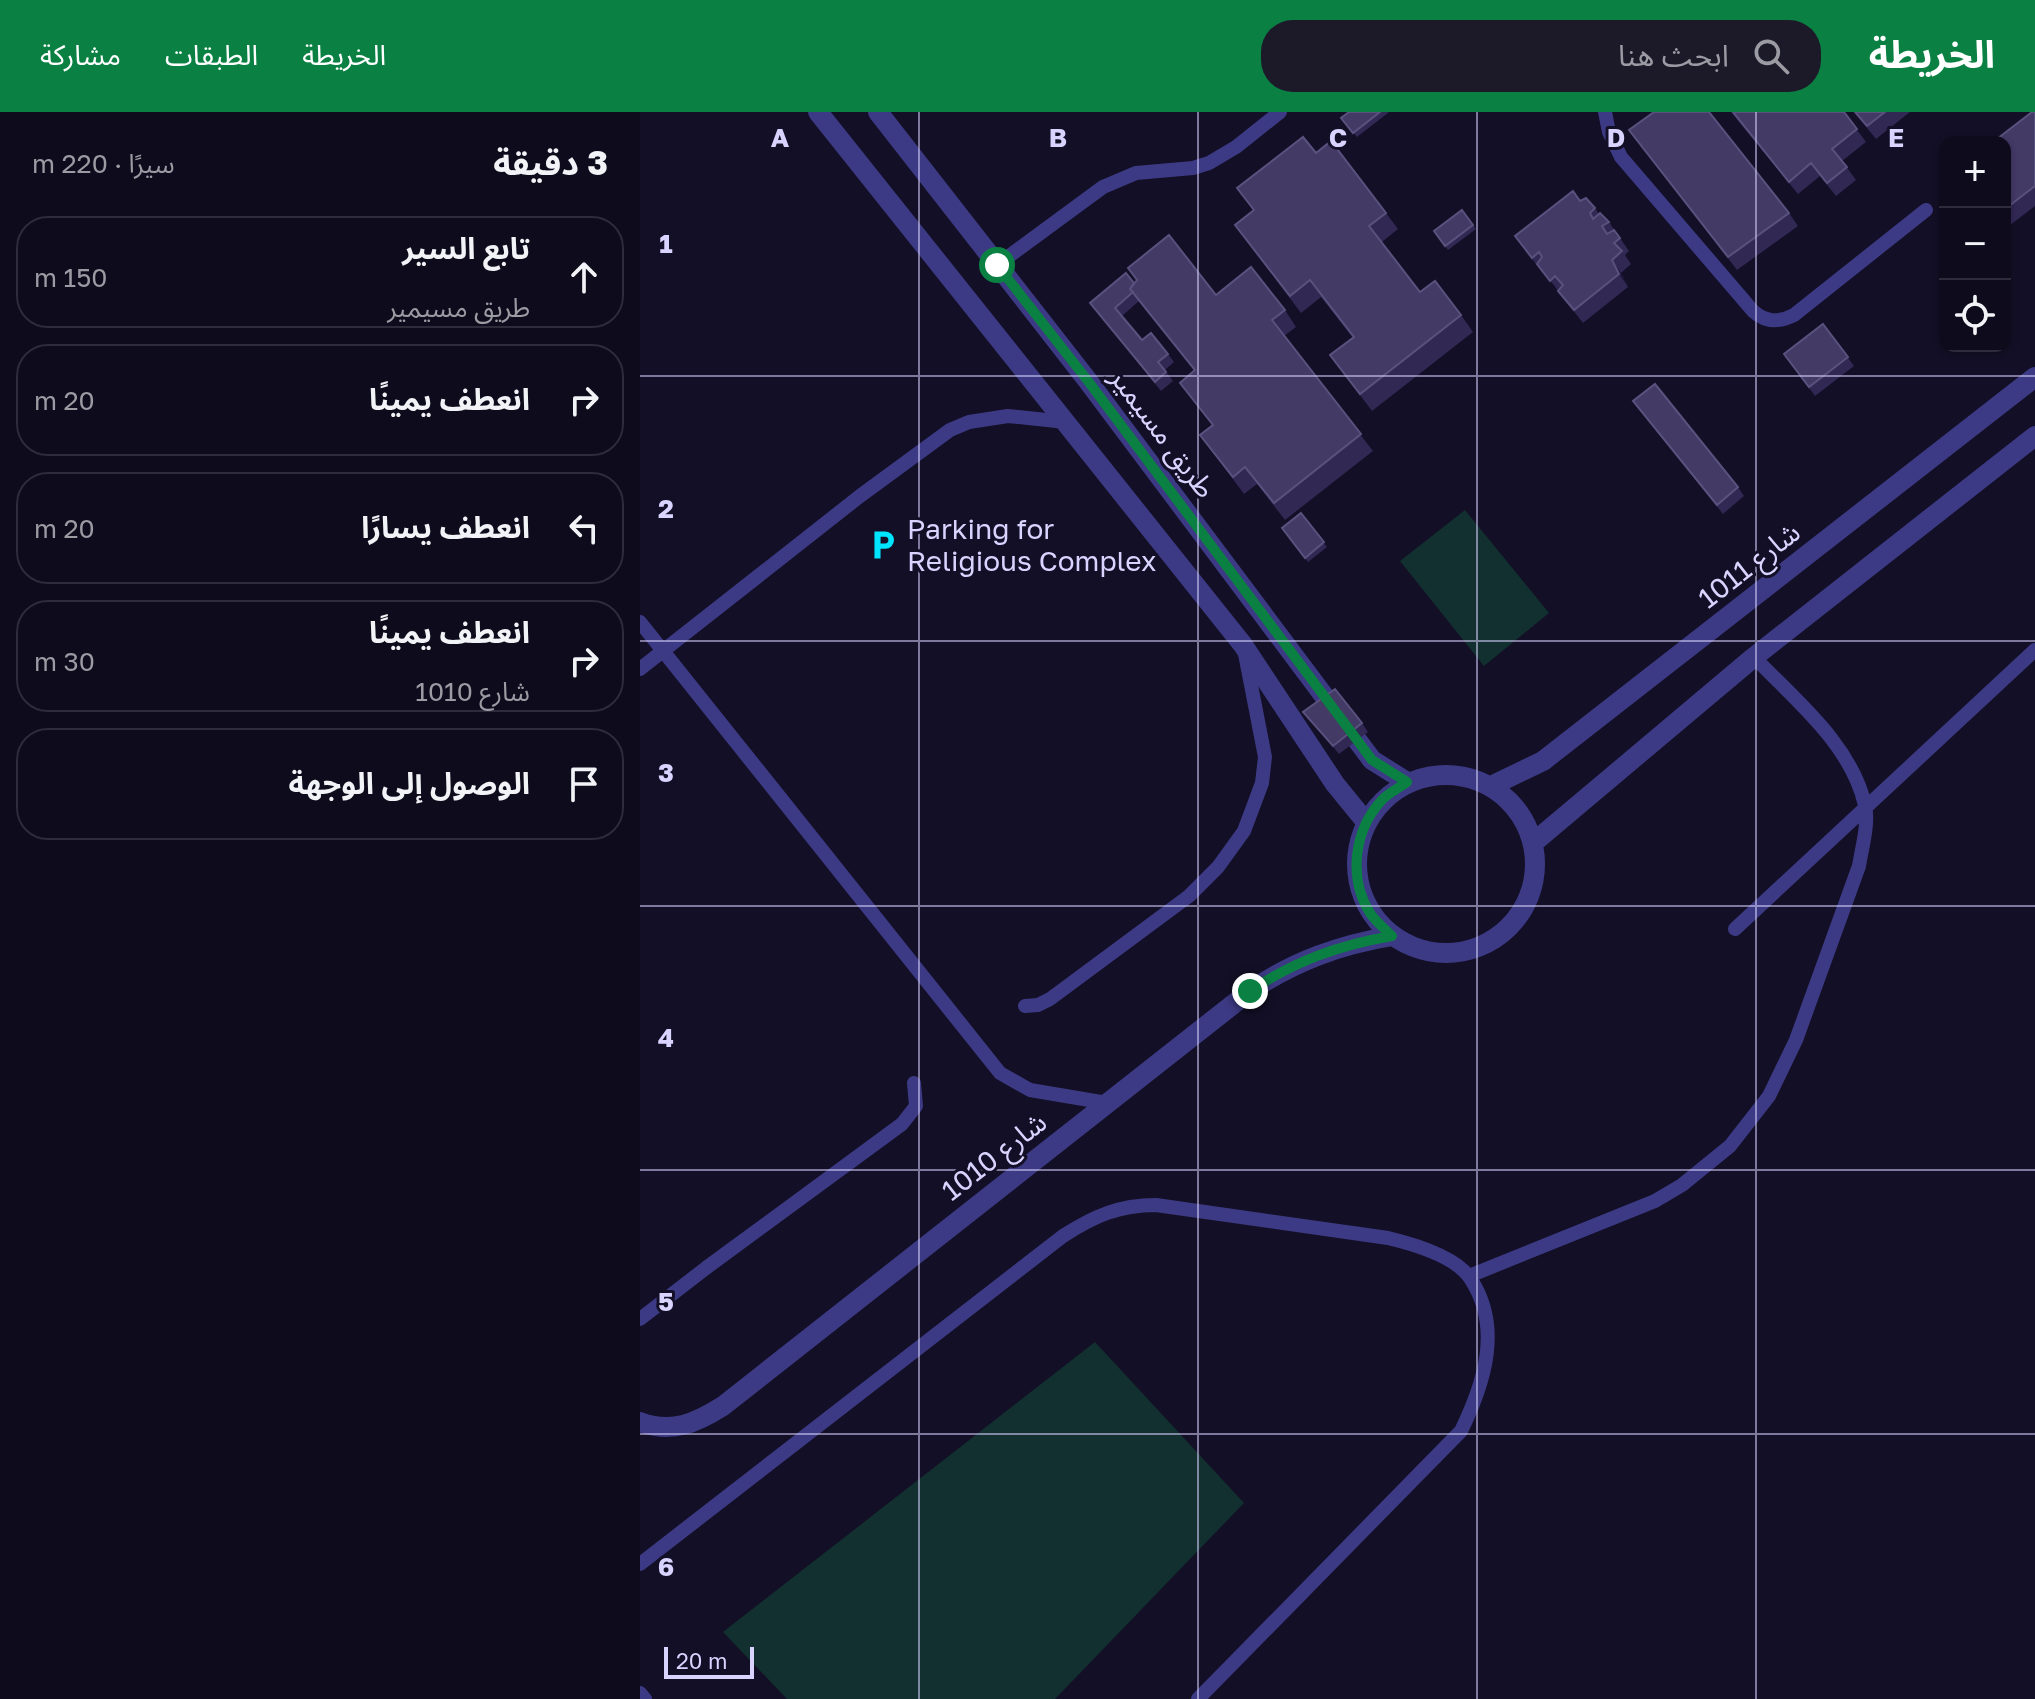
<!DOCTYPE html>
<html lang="ar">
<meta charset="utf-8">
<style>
body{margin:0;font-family:"Golos Text","Noto Sans Arabic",sans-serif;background:#1c1929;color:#f1f3f6;direction:rtl}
.controls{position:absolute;right:24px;top:24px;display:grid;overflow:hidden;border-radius:16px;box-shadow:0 2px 6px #0004}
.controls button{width:72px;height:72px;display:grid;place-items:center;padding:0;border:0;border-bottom:2px solid #2e2b3b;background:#0e0b1c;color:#f1f3f6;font:40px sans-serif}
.scale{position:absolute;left:24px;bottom:20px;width:90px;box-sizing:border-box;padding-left:8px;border:4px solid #d9d4ff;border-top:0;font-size:22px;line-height:28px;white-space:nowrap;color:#d9d4ff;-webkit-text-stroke:6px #130f26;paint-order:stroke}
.stop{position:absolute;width:24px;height:24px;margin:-18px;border:6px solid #0b8043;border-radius:50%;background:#fff}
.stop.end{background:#0b8043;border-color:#fff;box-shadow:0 2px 8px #0008}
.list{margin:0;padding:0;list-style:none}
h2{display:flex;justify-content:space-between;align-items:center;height:104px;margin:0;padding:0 32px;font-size:34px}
h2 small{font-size:26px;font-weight:400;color:#9b9ba3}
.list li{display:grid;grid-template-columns:52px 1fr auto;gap:24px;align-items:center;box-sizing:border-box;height:112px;margin:0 16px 16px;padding:0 16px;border:2px solid #2e2b3b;border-radius:32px}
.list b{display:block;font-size:30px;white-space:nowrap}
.list p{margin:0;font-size:26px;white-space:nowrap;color:#9b9ba3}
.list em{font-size:26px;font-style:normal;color:#9b9ba3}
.icon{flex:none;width:44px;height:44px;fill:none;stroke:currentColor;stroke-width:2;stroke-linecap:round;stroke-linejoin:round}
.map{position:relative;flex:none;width:1395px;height:1587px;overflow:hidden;direction:ltr}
header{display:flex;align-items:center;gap:48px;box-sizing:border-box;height:112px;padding:0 40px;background:#0b8043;color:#fff}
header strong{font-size:38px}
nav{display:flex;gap:44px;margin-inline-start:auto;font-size:28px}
.search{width:560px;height:72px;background:#1c1929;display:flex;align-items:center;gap:20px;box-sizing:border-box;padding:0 28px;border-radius:32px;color:#9b9ba3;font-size:30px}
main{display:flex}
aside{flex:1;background:#0e0b1c}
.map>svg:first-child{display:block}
</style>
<header>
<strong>الخريطة</strong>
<div class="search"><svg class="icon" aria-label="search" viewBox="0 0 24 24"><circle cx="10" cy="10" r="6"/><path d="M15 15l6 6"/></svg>ابحث هنا</div>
<nav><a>الخريطة</a><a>الطبقات</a><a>مشاركة</a></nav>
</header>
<main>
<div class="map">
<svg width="1395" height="1587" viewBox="0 0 1395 1587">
<rect width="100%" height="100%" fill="#130f26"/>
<path fill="#12302f" d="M 825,398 L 909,501 L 844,554 L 760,449 Z
M 455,1230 L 604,1391 L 415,1587 L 147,1587 L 83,1520 Z"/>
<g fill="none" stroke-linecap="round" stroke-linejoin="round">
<path stroke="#3d3a85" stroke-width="14" d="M 965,0 L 969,20 L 981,45 L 1113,199 C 1125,210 1138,211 1154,203 L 1286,98
M 357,153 L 463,75 L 496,61 L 553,56 L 569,51 L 596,35 L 640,0
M 0,510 L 360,961 L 390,978 L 467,991
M 0,557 L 220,384 L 310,318 L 329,310 L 368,304 L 426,310
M 1095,817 L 1395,538
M 385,894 L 398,893 L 410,887 L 549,784 L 578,755 L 604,719 L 622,671 L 625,645 L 605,542
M 829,1164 L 1015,1089 L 1042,1073 L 1090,1034 L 1129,984 L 1156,928 L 1219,754 C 1222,735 1229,712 1225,693 C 1211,632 1155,588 1114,545
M 0,1207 L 66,1156 L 262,1012 L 276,994 L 274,971
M 0,1452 L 423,1124 C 454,1104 479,1093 516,1093 L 748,1126 C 773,1132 815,1144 830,1166 C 863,1215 844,1272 821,1319 L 558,1587
M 0,1581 L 5,1587"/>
<path stroke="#3d3a85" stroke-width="20" d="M 178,0 L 603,533 L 695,672 L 726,710
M 238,0 L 448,269 L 732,648 L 767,670
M717 752a89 89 0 1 1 178 0a89 89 0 1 1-178 0Z
M 851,674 L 903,649 L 1395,265
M 893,731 L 1114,545 L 1395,324
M 0,1310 C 32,1322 56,1311 83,1294 L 610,879 C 655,849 699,833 752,824"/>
</g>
<path fill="#312854" d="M 709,0 L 748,0 L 748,1 L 717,25 L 701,6 Z
M 1091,0 L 1204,0 L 1226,30 L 1202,49 L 1216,68 L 1196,84 L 1180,64 L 1158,82 Z
M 1214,0 L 1270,0 L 1236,27 Z
M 1395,0 L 1395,94 L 1365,117 L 1365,30 Z
M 989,18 L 1149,101 L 1158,114 L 1097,158 Z
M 676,41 L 746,101 L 758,117 L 742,130 L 780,180 L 821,203 L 833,220 L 732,299 L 690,243 L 713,226 L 681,185 L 661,201 L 595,113 L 613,98 L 597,76 Z
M 940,89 L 955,96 L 959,102 L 969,110 L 989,139 L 985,143 L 991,152 L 981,161 L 988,175 L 943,211 L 902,158 L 901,159 L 875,124 Z
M 822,98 L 836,117 L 808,138 L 794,119 Z
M 488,156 L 576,183 L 645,198 L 656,215 L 644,224 L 733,339 L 645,408 L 617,372 L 604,382 L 560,323 L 572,313 L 540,271 L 555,259 L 499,189 L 482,204 L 502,228 L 528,242 L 534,250 L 525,258 L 533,269 L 521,279 L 450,191 L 494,171 L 497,168 Z
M 1183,212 L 1214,254 L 1175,284 L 1144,242 Z
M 993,289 L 1098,375 L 1104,384 L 1083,402 Z
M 661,401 L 687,435 L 668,450 L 642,416 Z
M 663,600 L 722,611 L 728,620 L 699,642 Z"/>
<path fill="#1d163a" d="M 972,148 L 981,161 L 988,175 L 979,162 Z"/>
<path fill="#433a66" stroke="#5a527e" stroke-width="2" d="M 709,0 L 740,0 L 713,21 L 701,6 Z
M 1014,0 L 1069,0 L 1149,101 L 1088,145 L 989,18 Z
M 1093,0 L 1204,0 L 1217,17 L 1192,37 L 1207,55 L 1187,71 L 1171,51 L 1149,70 Z
M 1215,0 L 1245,0 L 1227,14 Z
M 1392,0 L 1395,0 L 1395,74 L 1365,97 L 1365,30 L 1353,30 Z
M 663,25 L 676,41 L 691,29 L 746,101 L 729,114 L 780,180 L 795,169 L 821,203 L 720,282 L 690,243 L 714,225 L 670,168 L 650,184 L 595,113 L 614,98 L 597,76 Z
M 933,79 L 940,89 L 946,86 L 955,96 L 950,101 L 953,107 L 960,101 L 969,110 L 962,114 L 967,122 L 974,118 L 980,126 L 974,131 L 982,139 L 972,148 L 979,162 L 934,198 L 918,179 L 923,173 L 915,164 L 910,169 L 897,152 L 902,145 L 899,140 L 892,146 L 875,124 Z
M 822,98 L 833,113 L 805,134 L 794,119 Z
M 529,123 L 576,183 L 611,155 L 645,198 L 632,208 L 721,322 L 634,391 L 605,355 L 593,365 L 560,323 L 573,313 L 540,271 L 555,258 L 490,177 L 497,168 L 488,156 Z
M 486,161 L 494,171 L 490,177 L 493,180 L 475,196 L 502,228 L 511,221 L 528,242 L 518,250 L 526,260 L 515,270 L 450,191 Z
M 1183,212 L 1208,245 L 1169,275 L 1144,242 Z
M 1015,272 L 1098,375 L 1077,393 L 993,289 Z
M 661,401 L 684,430 L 665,446 L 642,416 Z
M 695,577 L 722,611 L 693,634 L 663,600 Z"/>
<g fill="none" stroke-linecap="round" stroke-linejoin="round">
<path stroke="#0b8043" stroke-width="10" d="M 357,153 L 448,269 L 732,648 L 767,670 C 759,676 748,681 741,689 C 714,719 708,766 730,801 C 736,810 745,817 752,824 C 699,833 655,849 610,879"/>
</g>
<path fill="none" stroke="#d9d4ff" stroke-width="2" stroke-opacity="0.55" d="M 279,0 L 279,1587M 558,0 L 558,1587M 837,0 L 837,1587M 1116,0 L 1116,1587M 0,264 L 1395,264M 0,529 L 1395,529M 0,794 L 1395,794M 0,1058 L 1395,1058M 0,1322 L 1395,1322"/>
<defs>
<symbol id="parking-bare" viewBox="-9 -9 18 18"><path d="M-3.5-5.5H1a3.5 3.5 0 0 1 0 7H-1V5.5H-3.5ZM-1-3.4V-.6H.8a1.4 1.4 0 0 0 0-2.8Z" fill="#00e5ff" stroke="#130f26" stroke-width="2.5" paint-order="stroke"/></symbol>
</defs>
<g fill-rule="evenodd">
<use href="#parking-bare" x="221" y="411" width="44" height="44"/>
</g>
<g text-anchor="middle" stroke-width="6" stroke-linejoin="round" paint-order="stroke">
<g font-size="28" fill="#d9d4ff" stroke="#130f26">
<text transform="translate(523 321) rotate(53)" y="10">طريق مسيمير</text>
<text transform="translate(1109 453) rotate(-38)" y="10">شارع 1011</text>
<text transform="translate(354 1044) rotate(-38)" y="10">شارع 1010</text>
</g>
<g font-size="28" fill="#d9d4ff" stroke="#130f26" text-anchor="start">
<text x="267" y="427">Parking for<tspan x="267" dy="32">Religious Complex</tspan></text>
</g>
</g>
<g font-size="26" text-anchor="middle" font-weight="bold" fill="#d9d4ff" stroke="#130f26" stroke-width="6" stroke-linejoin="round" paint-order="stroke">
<text x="140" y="35">A</text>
<text x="418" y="35">B</text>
<text x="698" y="35">C</text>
<text x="976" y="35">D</text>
<text x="1256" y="35">E</text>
<text x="26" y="141">1</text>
<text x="26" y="406">2</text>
<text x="26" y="670">3</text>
<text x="26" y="935">4</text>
<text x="26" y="1199">5</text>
<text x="26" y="1464">6</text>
</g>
</svg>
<div class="controls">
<button>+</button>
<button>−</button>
<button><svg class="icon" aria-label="locate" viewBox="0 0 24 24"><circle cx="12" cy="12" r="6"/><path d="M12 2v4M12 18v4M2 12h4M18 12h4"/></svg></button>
</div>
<div class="scale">20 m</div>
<div class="stop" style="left:357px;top:153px"></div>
<div class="stop end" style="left:610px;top:879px"></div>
</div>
<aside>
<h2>3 دقيقة<small>سيرًا · 220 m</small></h2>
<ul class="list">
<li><svg class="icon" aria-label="ahead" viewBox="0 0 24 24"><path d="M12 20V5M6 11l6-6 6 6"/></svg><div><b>تابع السير</b><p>طريق مسيمير</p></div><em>150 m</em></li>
<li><svg class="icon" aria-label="right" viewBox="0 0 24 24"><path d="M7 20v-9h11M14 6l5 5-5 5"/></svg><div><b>انعطف يمينًا</b></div><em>20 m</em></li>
<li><svg class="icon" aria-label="left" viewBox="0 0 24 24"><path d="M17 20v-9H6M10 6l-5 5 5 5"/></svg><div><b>انعطف يسارًا</b></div><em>20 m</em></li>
<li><svg class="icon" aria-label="right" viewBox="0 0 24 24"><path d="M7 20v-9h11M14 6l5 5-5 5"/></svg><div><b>انعطف يمينًا</b><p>شارع 1010</p></div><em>30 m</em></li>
<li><svg class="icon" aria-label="arrive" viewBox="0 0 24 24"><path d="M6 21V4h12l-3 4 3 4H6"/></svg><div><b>الوصول إلى الوجهة</b></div></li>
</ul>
</aside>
</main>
